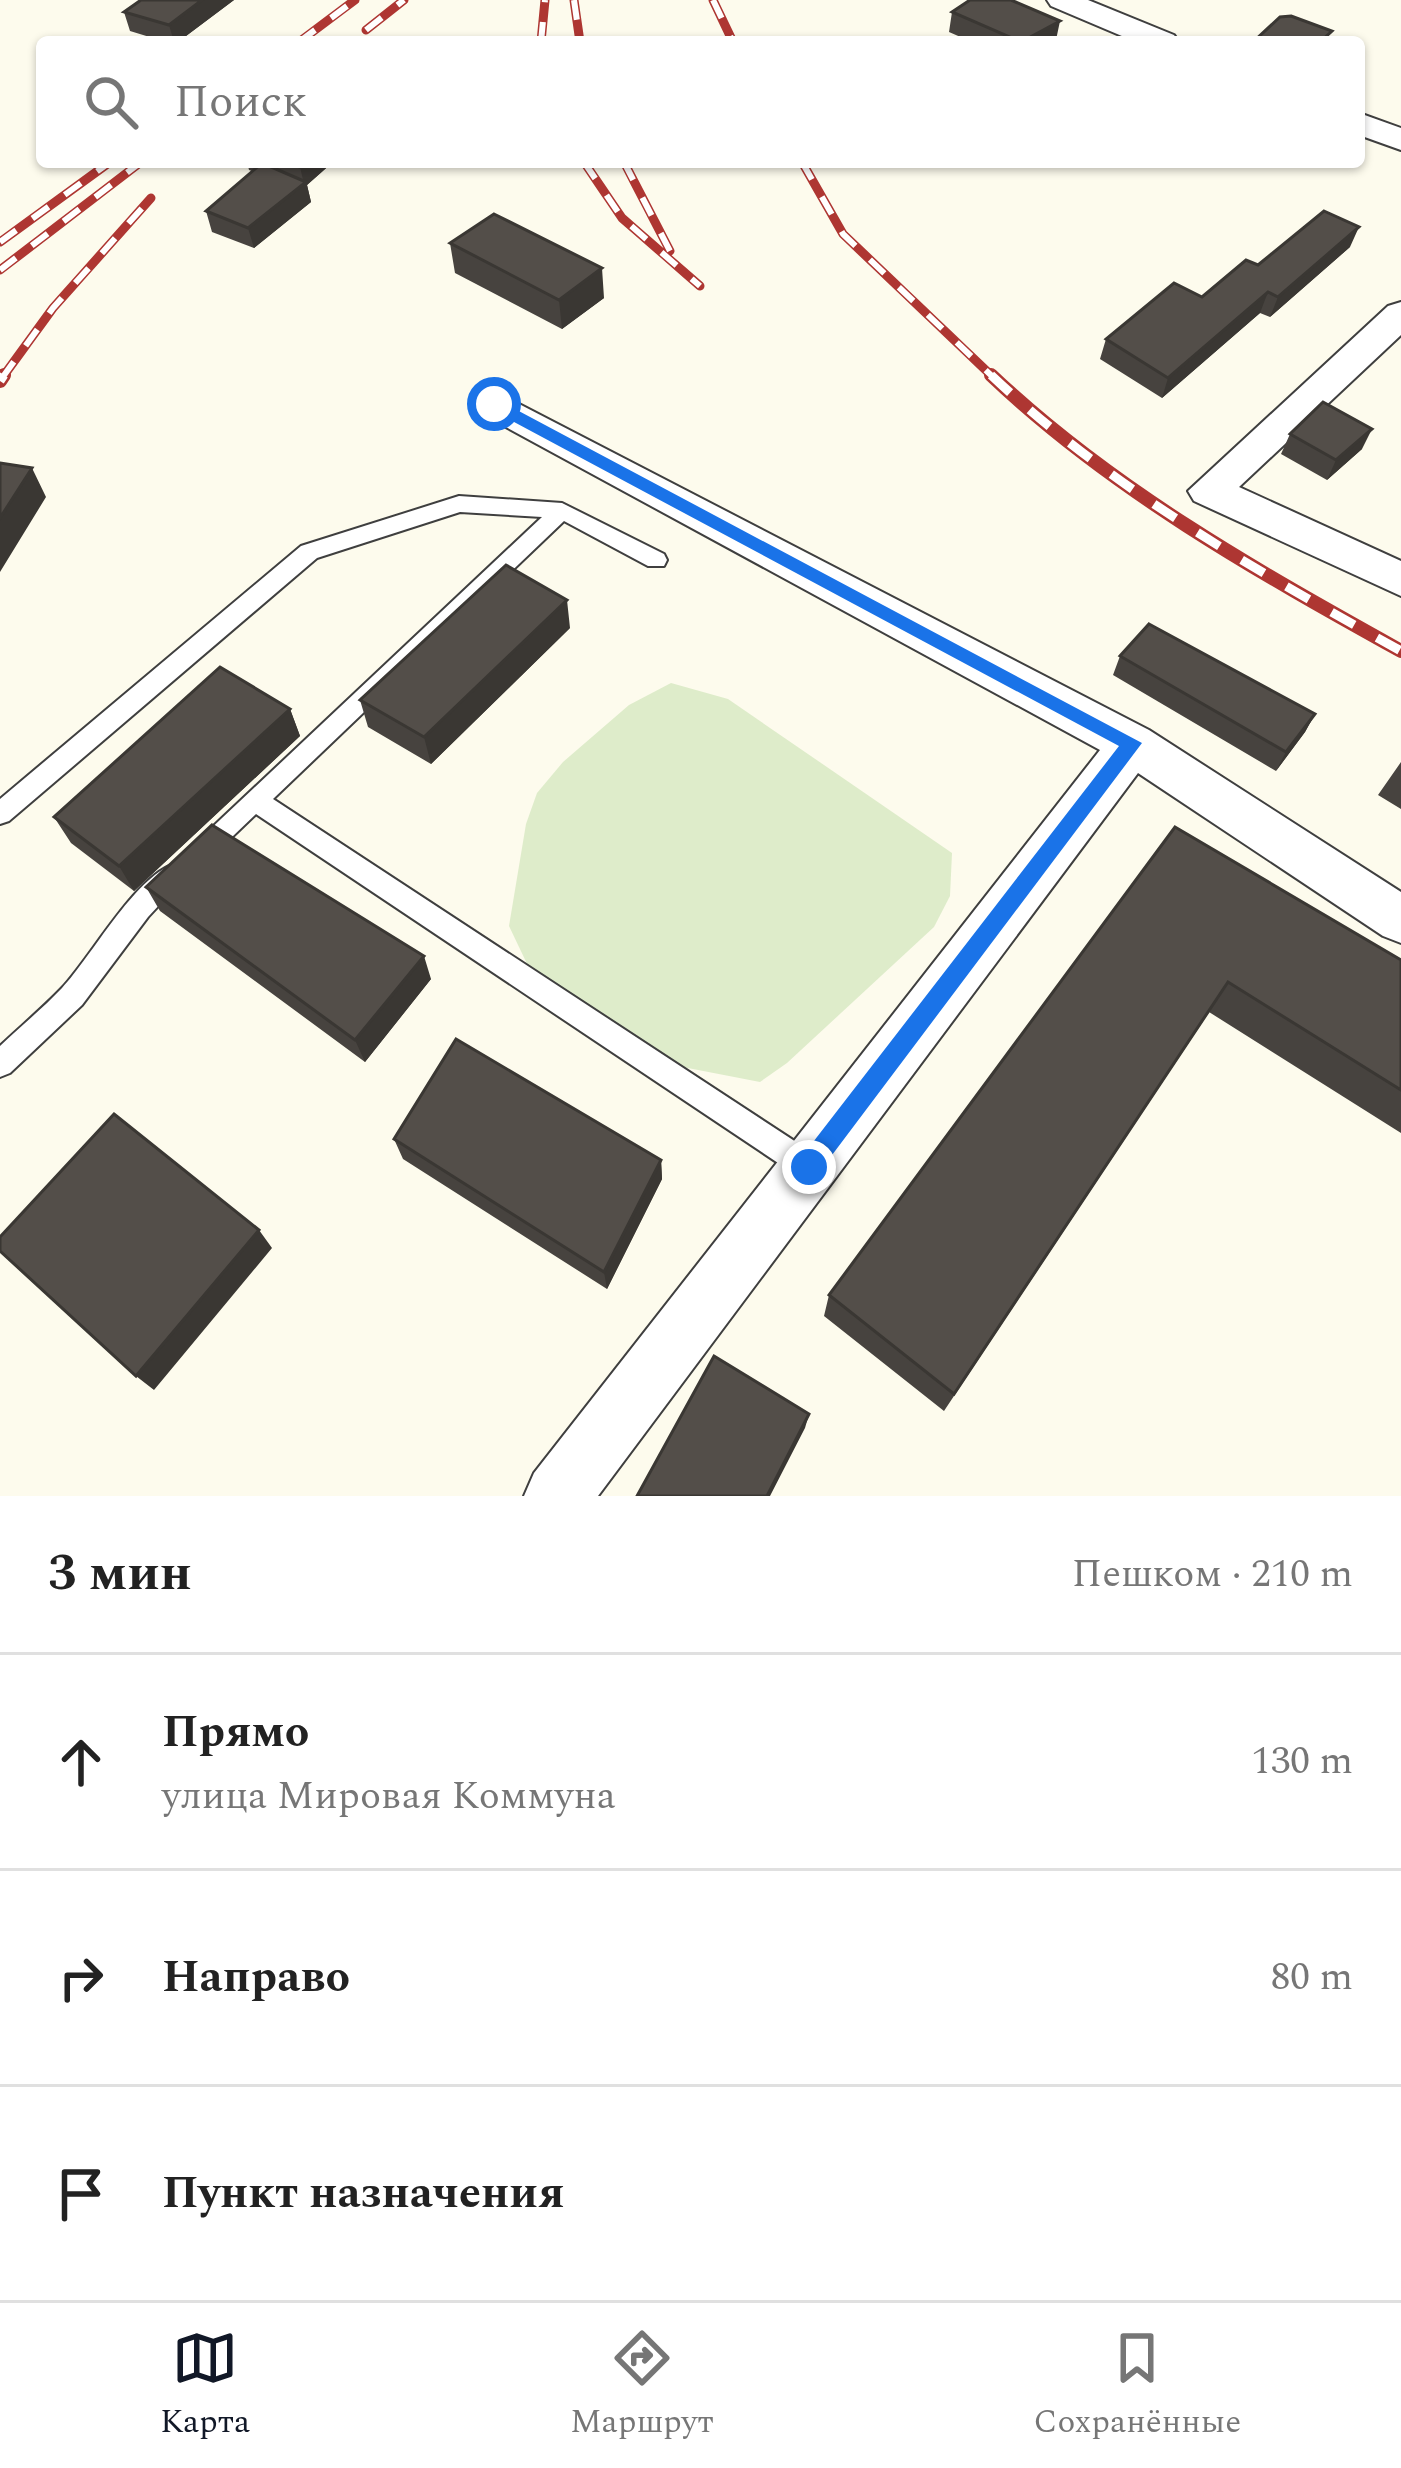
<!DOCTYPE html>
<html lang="ru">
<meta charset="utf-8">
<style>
body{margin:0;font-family:Spectral,serif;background:#f2f2f2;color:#222}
.stop{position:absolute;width:36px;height:36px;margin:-27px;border:9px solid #1a73e8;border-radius:50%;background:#fff}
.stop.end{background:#1a73e8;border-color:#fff;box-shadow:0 3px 12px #0008}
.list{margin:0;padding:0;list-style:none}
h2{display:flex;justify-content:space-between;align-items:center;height:156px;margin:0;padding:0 48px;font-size:51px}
h2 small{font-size:39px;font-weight:400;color:#767676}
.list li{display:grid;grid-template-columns:78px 1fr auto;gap:36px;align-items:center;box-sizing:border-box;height:216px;padding:0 48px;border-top:3px solid #e0e0e0}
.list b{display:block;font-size:45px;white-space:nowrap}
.list p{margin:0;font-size:39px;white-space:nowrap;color:#767676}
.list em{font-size:39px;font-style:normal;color:#767676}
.icon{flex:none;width:66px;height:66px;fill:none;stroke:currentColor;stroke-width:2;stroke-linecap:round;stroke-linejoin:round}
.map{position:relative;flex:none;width:1401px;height:1496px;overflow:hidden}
.search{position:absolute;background:#fff;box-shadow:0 3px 9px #0004;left:36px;right:36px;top:36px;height:132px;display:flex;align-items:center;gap:30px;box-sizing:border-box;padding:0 42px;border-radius:12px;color:#767676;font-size:45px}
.sheet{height:804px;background:#fff}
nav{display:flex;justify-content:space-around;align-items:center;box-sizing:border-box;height:168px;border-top:3px solid #e0e0e0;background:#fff;font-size:33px;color:#767676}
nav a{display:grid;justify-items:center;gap:6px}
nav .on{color:#111827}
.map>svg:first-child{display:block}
</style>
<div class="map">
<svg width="1401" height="1496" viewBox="0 0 1401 1496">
<rect width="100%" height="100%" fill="#fdfbed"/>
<path fill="#deecca" d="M 671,683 L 728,699 L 952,853 L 950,896 L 934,927 L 787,1063 L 760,1082 L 662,1063 L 529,968 L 509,926 L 526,824 L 537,793 L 563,762 L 629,705 Z"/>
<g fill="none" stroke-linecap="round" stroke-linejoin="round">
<defs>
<path id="service" d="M 459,496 L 562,503 L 664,554 L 667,560 L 664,566 L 648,566 L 564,521 L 273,799 L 819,1157 L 823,1167 L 819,1177 L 809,1181 L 799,1177 L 256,814 L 209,859 L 200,862 L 191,859 L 187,851 L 542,517 L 460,512 L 317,558 L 9,821 L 0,824 L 0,799 L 301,546 Z
M 174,864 L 183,867 L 187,875 L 148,917 L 82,1005 L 10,1073 L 0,1077 L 0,1046 C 20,1027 43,1008 62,988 C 92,956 134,878 174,864 Z"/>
<path id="minor" d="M 1047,0 L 1088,0 L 1174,35 L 1179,42 L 1136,42 L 1051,6 Z
M 1359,113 L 1401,128 L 1401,150 L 1359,135 Z
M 1401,302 L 1401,335 L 1239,487 L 1401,561 L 1401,596 L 1194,501 L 1188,491 L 1388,306 Z
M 494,391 L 1149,730 L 1401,892 L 1401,943 L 1383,936 L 1138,773 L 598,1496 L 524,1496 L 534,1473 L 1100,750 L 480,413 L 474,404 L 480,395 Z"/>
</defs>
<use href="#service" stroke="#3f3f3f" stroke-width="4"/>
<use href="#minor" stroke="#3f3f3f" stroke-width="4"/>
<use href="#service" fill="#fff" fill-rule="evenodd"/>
<use href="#minor" fill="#fff" fill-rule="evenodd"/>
<defs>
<path id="rail-far1" d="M 574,0 L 580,42
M 713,0 L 733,42
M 366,30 L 404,0
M 299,42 L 355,0
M 541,42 L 545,0
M 584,162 L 622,218 L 700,286
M 624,162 L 670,251
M 802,162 L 843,234 L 994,378
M 0,242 L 110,162
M 0,270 L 141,162
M 2,378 L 53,308 L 151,198"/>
<path id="rail" d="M 991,375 C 1111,489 1257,571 1401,651
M 0,381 L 4,375"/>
</defs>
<use href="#rail-far1" stroke="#ae3632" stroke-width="9"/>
<use href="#rail" stroke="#ae3632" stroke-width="14"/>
<use href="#rail-far1" stroke="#fff" stroke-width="6" stroke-dasharray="20" stroke-linecap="butt"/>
<use href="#rail" stroke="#fff" stroke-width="9" stroke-dasharray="26" stroke-linecap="butt"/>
</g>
<path fill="#47433f" d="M 141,0 L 234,0 L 178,42 L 166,42 L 130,31 L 124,12 Z
M 952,12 L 1056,40 L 1053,42 L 972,42 L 949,32 Z
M 247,162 L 333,162 L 307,185 L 311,202 L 254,248 L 212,232 L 206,211 L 252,171 L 249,170 Z
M 450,243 L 604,298 L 562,329 L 455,273 Z
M 1350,247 L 1270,317 L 1260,313 L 1162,398 L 1100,359 L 1106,339 L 1202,297 L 1258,265 Z
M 1290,434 L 1362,449 L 1327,480 L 1281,454 Z
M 570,628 L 431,764 L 368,727 L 360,700 Z
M 1120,656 L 1315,714 L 1305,732 L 1276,771 L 1113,675 Z
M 290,709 L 300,736 L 134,891 L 71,843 L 54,817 Z
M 1401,762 L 1401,809 L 1378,795 Z
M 1175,827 L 1401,960 L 1401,1133 L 1209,1012 L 944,1411 L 824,1316 L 829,1295 Z
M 146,887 L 431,979 L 365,1062 L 160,911 Z
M 394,1139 L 661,1160 L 662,1179 L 607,1289 L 403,1159 Z"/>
<path fill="#3a3733" d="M 202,0 L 234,0 L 178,42 L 174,42 L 169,25 Z
M 1060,21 L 1056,40 L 1053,42 L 1023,42 Z
M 306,162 L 333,162 L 307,185 L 311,202 L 254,248 L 248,228 L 304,184 L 300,167 Z
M 1359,227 L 1350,247 L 1270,317 L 1278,297 Z
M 602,268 L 604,298 L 562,329 L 559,300 Z
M 1268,292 L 1260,313 L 1162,398 L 1168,378 Z
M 1372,429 L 1362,449 L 1327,480 L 1336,460 Z
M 32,468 L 46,497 L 0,572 L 0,518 Z
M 567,600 L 570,628 L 431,764 L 424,737 Z
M 290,709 L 300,736 L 134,891 L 119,866 Z
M 1315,714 L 1305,732 L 1276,771 L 1286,752 Z
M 424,956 L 431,979 L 365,1062 L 355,1040 Z
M 661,1160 L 662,1179 L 607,1289 L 604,1272 Z
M 259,1230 L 272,1248 L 154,1390 L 136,1376 Z
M 809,1414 L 805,1428 L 770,1496 L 767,1496 Z"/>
<path fill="#534e49" stroke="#3a3733" stroke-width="3" d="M 141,0 L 202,0 L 169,25 L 124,12 Z
M 970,0 L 1011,0 L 1060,21 L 1021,42 L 952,12 Z
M 1291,16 L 1332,31 L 1320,42 L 1253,42 L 1280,17 Z
M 282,162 L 306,162 L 300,167 Z
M 262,163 L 306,182 L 248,228 L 206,211 Z
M 1324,211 L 1359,227 L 1278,297 L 1268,292 L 1168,378 L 1106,339 L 1174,283 L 1202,297 L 1246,260 L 1258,265 Z
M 494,214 L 602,268 L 559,300 L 450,243 Z
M 1323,402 L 1372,429 L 1336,460 L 1290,434 Z
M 0,463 L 32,468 L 0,518 Z
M 506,565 L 567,600 L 424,737 L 360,700 Z
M 1149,624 L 1315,714 L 1286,752 L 1120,656 Z
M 220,667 L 290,709 L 119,866 L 54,817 Z
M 212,825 L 424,956 L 355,1040 L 146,887 Z
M 1175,827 L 1401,960 L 1401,1090 L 1228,982 L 954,1394 L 829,1295 Z
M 456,1039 L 661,1160 L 604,1272 L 394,1139 Z
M 114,1114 L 259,1230 L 136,1376 L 0,1251 L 0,1237 Z
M 714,1356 L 809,1414 L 767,1496 L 637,1496 Z"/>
<path fill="#1a73e8" d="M 488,401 L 500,401 L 1142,743 L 817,1175 L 800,1175 L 800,1159 L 1119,746 L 488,408 Z"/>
</svg>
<div class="stop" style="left:494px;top:404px"></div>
<div class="stop end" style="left:809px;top:1167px"></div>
<div class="search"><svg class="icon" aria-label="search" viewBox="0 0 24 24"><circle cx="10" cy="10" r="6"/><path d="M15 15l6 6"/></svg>Поиск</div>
</div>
<section class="sheet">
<h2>3 мин<small>Пешком · 210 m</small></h2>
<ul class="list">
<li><svg class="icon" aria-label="ahead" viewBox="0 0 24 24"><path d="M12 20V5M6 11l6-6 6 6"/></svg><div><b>Прямо</b><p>улица Мировая Коммуна</p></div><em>130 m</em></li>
<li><svg class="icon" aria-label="right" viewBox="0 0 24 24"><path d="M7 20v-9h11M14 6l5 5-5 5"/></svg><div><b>Направо</b></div><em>80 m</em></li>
<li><svg class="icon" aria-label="arrive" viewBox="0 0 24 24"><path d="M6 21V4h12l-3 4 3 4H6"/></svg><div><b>Пункт назначения</b></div></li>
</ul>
</section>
<nav>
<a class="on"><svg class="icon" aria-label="map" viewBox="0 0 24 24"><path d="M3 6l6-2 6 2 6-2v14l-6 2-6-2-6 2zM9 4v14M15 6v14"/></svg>Карта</a>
<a><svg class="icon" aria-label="directions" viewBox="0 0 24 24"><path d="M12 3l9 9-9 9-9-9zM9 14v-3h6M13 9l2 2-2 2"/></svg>Маршрут</a>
<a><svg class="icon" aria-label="saved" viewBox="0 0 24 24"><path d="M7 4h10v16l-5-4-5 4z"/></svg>Сохранённые</a>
</nav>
